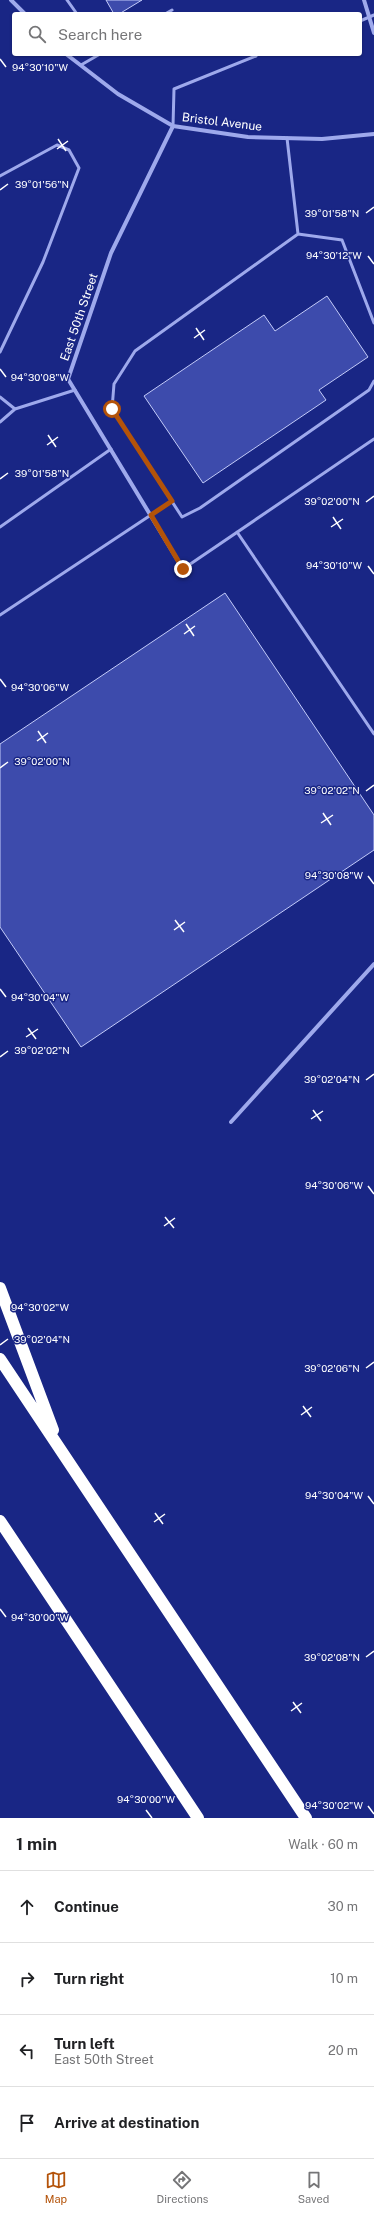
<!DOCTYPE html>
<meta charset="utf-8">
<style>
body{margin:0;font-family:"Public Sans",sans-serif;background:#f6f6f6;color:#202124}
.stop{position:absolute;width:12px;height:12px;margin:-9px;border:3px solid #b45309;border-radius:50%;background:#fff}
.stop.end{background:#b45309;border-color:#fff;box-shadow:0 1px 4px #0008}
.list{margin:0;padding:0;list-style:none}
h2{display:flex;justify-content:space-between;align-items:center;height:52px;margin:0;padding:0 16px;font-size:17px}
h2 small{font-size:13px;font-weight:400;color:#757577}
.list li{display:grid;grid-template-columns:26px 1fr auto;gap:12px;align-items:center;box-sizing:border-box;height:72px;padding:0 16px;border-top:1px solid #e0e0e0}
.list b{display:block;font-size:15px;white-space:nowrap}
.list p{margin:0;font-size:13px;white-space:nowrap;color:#757577}
.list em{font-size:13px;font-style:normal;color:#757577}
.icon{flex:none;width:22px;height:22px;fill:none;stroke:currentColor;stroke-width:2;stroke-linecap:round;stroke-linejoin:round}
.map{position:relative;flex:none;width:374px;height:1818px;overflow:hidden}
.search{position:absolute;background:#fff;box-shadow:0 1px 3px #0004;left:12px;right:12px;top:12px;height:44px;display:flex;align-items:center;gap:10px;box-sizing:border-box;padding:0 14px;border-radius:4px;color:#757577;font-size:15px}
.sheet{height:340px;background:#fff}
nav{display:flex;justify-content:space-around;align-items:center;box-sizing:border-box;height:56px;border-top:1px solid #e0e0e0;background:#fff;font-size:11px;color:#757577}
nav a{display:grid;justify-items:center;gap:2px}
nav .on{color:#b45309}
.map>svg:first-child{display:block}
</style>
<div class="map">
<svg width="374" height="1818" viewBox="0 0 374 1818">
<rect width="100%" height="100%" fill="#192685"/>
<path fill="#3d4bac" stroke="#c3cbf9" d="M 106,0 L 142,0 L 119,14 L 114,14 Z
M 327,296 L 368,357 L 319,390 L 326,400 L 203,483 L 144,396 L 264,315 L 275,331 Z
M 225,593 L 374,815 L 374,850 L 81,1047 L 0,927 L 0,744 Z"/>
<g fill="none" stroke-linecap="round" stroke-linejoin="round">
<path stroke="#9ea9ec" stroke-width="3" d="M 67,0 L 77,14
M 165,14 L 172,10
M 360,21 L 374,15
M 81,65 L 100,54
M 173,126 L 174,89 L 256,56
M 287,138 L 298,234 L 342,240 L 374,323
M 0,176 L 57,145 L 69,150 L 79,168 L 43,262 L 0,352
M 298,234 L 135,351 L 114,384 L 112,409 L 182,517 L 200,508 L 369,390 L 374,381
M 0,397 L 15,409
M 0,422 L 15,409 L 75,390
M 0,527 L 111,449
M 237,532 L 374,734
M 183,569 L 374,439
M 0,615 L 172,501"/>
<path stroke="#9ea9ec" stroke-width="4" d="M 11,0 L 25,14
M 364,0 L 374,33
M 66,54 L 118,94 L 173,126 L 248,137 L 322,139 L 374,134
M 173,126 L 111,253 L 68,379 L 183,569
M 231,1122 L 374,964"/>
<path stroke="#fff" stroke-width="12" d="M 0,1288 L 53,1430
M 0,1359 L 306,1818
M 0,1521 L 198,1818"/>
</g>
<g fill="none" stroke-linecap="round" stroke-linejoin="round">
<path stroke="#b45309" stroke-width="5" d="M 112,409 L 172,501 L 151,515 L 183,569"/>
</g>
<path fill="none" stroke="#fff" stroke-width="1.5" d="M 0,59 L 6,67M 58,139 L 66,151M 57,149 L 68,141M 0,190 L 8,184M 366,213 L 374,207M 368,256 L 374,264M 196,328 L 204,340M 194,338 L 205,330M 0,369 L 6,377M 48,435 L 56,447M 47,445 L 58,437M 0,479 L 8,473M 366,502 L 374,496M 333,517 L 341,529M 331,527 L 343,519M 368,566 L 374,574M 186,624 L 194,636M 184,634 L 195,626M 0,679 L 6,687M 38,731 L 46,743M 37,741 L 48,733M 0,768 L 8,762M 366,791 L 374,785M 323,813 L 331,825M 321,823 L 333,815M 368,876 L 374,884M 175,920 L 184,932M 174,930 L 185,922M 0,989 L 6,997M 28,1028 L 36,1039M 26,1037 L 38,1029M 0,1057 L 8,1051M 366,1080 L 374,1074M 313,1110 L 321,1121M 311,1119 L 323,1111M 368,1186 L 374,1194M 165,1217 L 174,1228M 164,1226 L 175,1218M 0,1299 L 6,1307M 0,1345 L 8,1339M 366,1368 L 374,1362M 303,1406 L 311,1417M 301,1415 L 312,1407M 368,1496 L 374,1504M 155,1513 L 163,1524M 154,1522 L 165,1514M 0,1609 L 6,1617M 366,1657 L 374,1651M 293,1702 L 301,1713M 291,1711 L 302,1703M 368,1806 L 374,1814M 146,1810 L 152,1818"/>
<g text-anchor="middle" stroke-width="3" stroke-linejoin="round" paint-order="stroke">
<g font-size="12" fill="#fff" stroke="#192685">
<text transform="translate(222 122) rotate(7)" y="4">Bristol Avenue</text>
<text transform="translate(79 317) rotate(-71)" y="4">East 50th Street</text>
</g>
</g>
<g font-size="10" text-anchor="middle" fill="#fff" stroke="#192685" stroke-width="3" stroke-linejoin="round" paint-order="stroke">
<text x="40" y="71">94°30'10"W</text>
<text x="42" y="188">39°01'56"N</text>
<text x="332" y="217">39°01'58"N</text>
<text x="334" y="259">94°30'12"W</text>
<text x="40" y="381">94°30'08"W</text>
<text x="42" y="477">39°01'58"N</text>
<text x="332" y="505">39°02'00"N</text>
<text x="334" y="569">94°30'10"W</text>
<text x="40" y="691">94°30'06"W</text>
<text x="42" y="765">39°02'00"N</text>
<text x="332" y="794">39°02'02"N</text>
<text x="334" y="879">94°30'08"W</text>
<text x="40" y="1001">94°30'04"W</text>
<text x="42" y="1054">39°02'02"N</text>
<text x="332" y="1083">39°02'04"N</text>
<text x="334" y="1189">94°30'06"W</text>
<text x="40" y="1311">94°30'02"W</text>
<text x="42" y="1343">39°02'04"N</text>
<text x="332" y="1372">39°02'06"N</text>
<text x="334" y="1499">94°30'04"W</text>
<text x="40" y="1621">94°30'00"W</text>
<text x="332" y="1661">39°02'08"N</text>
<text x="146" y="1803">94°30'00"W</text>
<text x="334" y="1809">94°30'02"W</text>
</g>
</svg>
<div class="stop" style="left:112px;top:409px"></div>
<div class="stop end" style="left:183px;top:569px"></div>
<div class="search"><svg class="icon" aria-label="search" viewBox="0 0 24 24"><circle cx="10" cy="10" r="6"/><path d="M15 15l6 6"/></svg>Search here</div>
</div>
<section class="sheet">
<h2>1 min<small>Walk · 60 m</small></h2>
<ul class="list">
<li><svg class="icon" aria-label="ahead" viewBox="0 0 24 24"><path d="M12 20V5M6 11l6-6 6 6"/></svg><div><b>Continue</b></div><em>30 m</em></li>
<li><svg class="icon" aria-label="right" viewBox="0 0 24 24"><path d="M7 20v-9h11M14 6l5 5-5 5"/></svg><div><b>Turn right</b></div><em>10 m</em></li>
<li><svg class="icon" aria-label="left" viewBox="0 0 24 24"><path d="M17 20v-9H6M10 6l-5 5 5 5"/></svg><div><b>Turn left</b><p>East 50th Street</p></div><em>20 m</em></li>
<li><svg class="icon" aria-label="arrive" viewBox="0 0 24 24"><path d="M6 21V4h12l-3 4 3 4H6"/></svg><div><b>Arrive at destination</b></div></li>
</ul>
</section>
<nav>
<a class="on"><svg class="icon" aria-label="map" viewBox="0 0 24 24"><path d="M3 6l6-2 6 2 6-2v14l-6 2-6-2-6 2zM9 4v14M15 6v14"/></svg>Map</a>
<a><svg class="icon" aria-label="directions" viewBox="0 0 24 24"><path d="M12 3l9 9-9 9-9-9zM9 14v-3h6M13 9l2 2-2 2"/></svg>Directions</a>
<a><svg class="icon" aria-label="saved" viewBox="0 0 24 24"><path d="M7 4h10v16l-5-4-5 4z"/></svg>Saved</a>
</nav>
